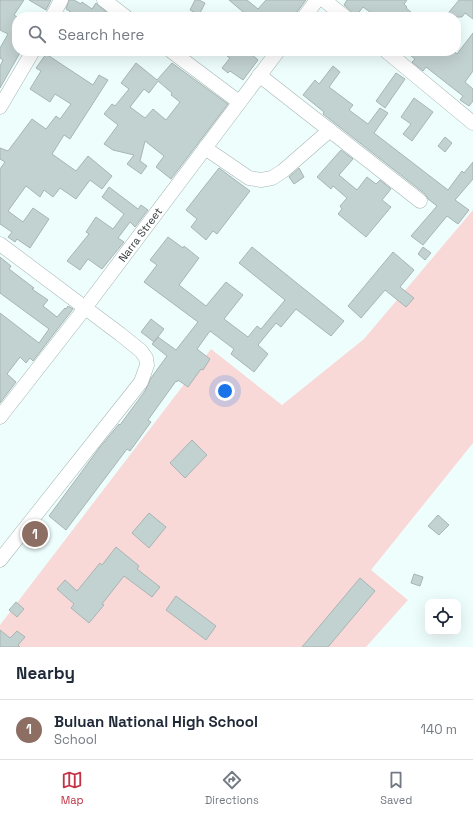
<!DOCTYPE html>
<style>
body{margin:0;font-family:"Space Grotesk",sans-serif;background:#f2f2f3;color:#1f2937}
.controls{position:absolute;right:12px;bottom:12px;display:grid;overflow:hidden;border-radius:8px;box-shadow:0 4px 16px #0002}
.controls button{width:36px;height:36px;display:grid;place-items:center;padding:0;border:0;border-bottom:1px solid #e0e1e3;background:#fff;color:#1f2937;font:20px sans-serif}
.you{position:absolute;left:225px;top:391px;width:14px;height:14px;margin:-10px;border:3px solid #fff;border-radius:50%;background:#1a73e8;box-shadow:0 0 0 6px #1a73e833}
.badge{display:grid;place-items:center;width:26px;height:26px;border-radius:50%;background:#c33345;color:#fff;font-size:13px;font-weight:700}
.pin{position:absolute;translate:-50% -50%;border:2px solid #fff;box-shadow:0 1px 4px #0006}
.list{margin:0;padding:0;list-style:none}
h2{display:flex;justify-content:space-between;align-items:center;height:52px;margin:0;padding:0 16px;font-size:17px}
h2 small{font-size:13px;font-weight:400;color:#747a83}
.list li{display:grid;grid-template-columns:26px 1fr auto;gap:12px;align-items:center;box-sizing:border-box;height:60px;padding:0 16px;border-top:1px solid #e0e1e3}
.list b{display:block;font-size:15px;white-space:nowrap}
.list p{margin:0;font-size:13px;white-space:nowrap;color:#747a83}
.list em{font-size:13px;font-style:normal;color:#747a83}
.icon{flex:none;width:22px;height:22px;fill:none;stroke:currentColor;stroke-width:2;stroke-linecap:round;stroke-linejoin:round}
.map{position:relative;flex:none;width:473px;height:647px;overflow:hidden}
.search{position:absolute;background:#fff;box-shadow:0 4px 16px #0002;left:12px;right:12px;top:12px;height:44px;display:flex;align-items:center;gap:10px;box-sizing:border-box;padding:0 14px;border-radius:16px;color:#747a83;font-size:15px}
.sheet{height:112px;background:#fff}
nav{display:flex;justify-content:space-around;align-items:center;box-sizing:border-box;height:56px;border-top:1px solid #e0e1e3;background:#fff;font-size:11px;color:#747a83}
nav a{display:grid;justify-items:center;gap:2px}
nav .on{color:#c33345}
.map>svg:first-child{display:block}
</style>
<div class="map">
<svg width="473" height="647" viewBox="0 0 473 647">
<rect width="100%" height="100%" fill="#eefefd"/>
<path fill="#f8d9d8" d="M 473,210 L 473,443 L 371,570 L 408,600 L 366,647 L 0,647 L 0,625 L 211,349 L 282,405 L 364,339 Z"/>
<path fill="#c2d2d0" stroke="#a7b5b4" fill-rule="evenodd" d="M 0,0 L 24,0 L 14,15 L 17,17 L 17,51 L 21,51 L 0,88 L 0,66 L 3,60 L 0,58 L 0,48 L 8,34 L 0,30 Z
M 29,0 L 51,0 L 46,10 Z
M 69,0 L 74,0 L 81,4 L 82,2 L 92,9 L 96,3 L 112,17 L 72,17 L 74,14 L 66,9 Z
M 195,0 L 199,0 L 205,3 L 199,15 L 190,10 Z
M 229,0 L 247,0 L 258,9 L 266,0 L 306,0 L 297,12 L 296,17 L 249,17 Z
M 347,0 L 407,0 L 404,4 L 407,7 L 406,8 L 417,17 L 377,17 L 363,7 L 356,16 L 344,5 Z
M 459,0 L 473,0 L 473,19 L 465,13 L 462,17 L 445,17 Z
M 473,33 L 473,71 L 465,82 L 473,89 L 473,101 L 469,106 L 460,100 L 463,96 L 426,67 L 423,71 L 412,62 L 415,59 L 405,51 L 454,51 L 457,54 Z
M 232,51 L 248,51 L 258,60 L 243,80 L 230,71 L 228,73 L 222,68 L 230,58 L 227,56 Z
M 46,54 L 93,85 L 99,75 L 108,80 L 70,139 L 64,135 L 52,154 L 76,171 L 88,156 L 112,176 L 102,189 L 90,180 L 76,199 L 60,188 L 53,197 L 44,190 L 40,197 L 26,186 L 8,211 L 23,222 L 33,208 L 49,219 L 30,248 L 17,239 L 15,242 L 8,237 L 12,232 L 0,224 L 0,169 L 5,162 L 0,159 L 0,148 L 8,151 L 32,119 L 46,129 L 56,116 L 60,119 L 71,104 L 55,94 L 50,102 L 30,89 L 41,71 L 36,68 Z
M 136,63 L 157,80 L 172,63 L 228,104 L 171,179 L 156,167 L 164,156 L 145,141 L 140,161 L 147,166 L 141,174 L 127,164 L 134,155 L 113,150 L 104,144 L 118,125 L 104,114 L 112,104 L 115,106 L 129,89 L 121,83 ZM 158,81 L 172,93 L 171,95 L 180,102 L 166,120 L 153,109 L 145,118 L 130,107 L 144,89 L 149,93 Z
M 333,66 L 340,72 L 329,87 L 353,105 L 349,110 L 368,124 L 380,108 L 388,113 L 374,133 L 448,190 L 462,171 L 464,173 L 473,162 L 473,179 L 455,200 L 469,210 L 458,224 L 447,216 L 423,245 L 411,236 L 437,206 L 428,199 L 425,194 L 323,114 L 324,112 L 303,95 L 315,80 L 319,84 Z
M 396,73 L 405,79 L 385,108 L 376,101 Z
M 414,98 L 433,112 L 412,141 L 403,134 L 411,124 L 401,117 Z
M 445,137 L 452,143 L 445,152 L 438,146 Z
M 341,150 L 353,159 L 339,175 L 357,190 L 367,177 L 376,184 L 380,180 L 391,189 L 382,200 L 391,207 L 366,237 L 338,214 L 342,209 L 340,206 L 347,198 L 333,186 L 331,189 L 317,177 Z
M 219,168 L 250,191 L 217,234 L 213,231 L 206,240 L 191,227 L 197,219 L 186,210 Z
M 299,168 L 304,177 L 294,184 L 289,177 Z
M 109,187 L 138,209 L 141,205 L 148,210 L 135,227 L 130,222 L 118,238 L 124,242 L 102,269 L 88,259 L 80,270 L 67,261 L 89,234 L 86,232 L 96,217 L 113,229 L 124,214 L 102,197 Z
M 168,237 L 183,248 L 184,246 L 199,258 L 179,285 L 206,306 L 226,282 L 243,295 L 224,319 L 248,337 L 257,326 L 261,329 L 285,300 L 239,263 L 252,247 L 344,321 L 331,336 L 296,309 L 281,327 L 276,323 L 258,345 L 268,354 L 254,372 L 231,354 L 234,349 L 210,331 L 197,349 L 210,359 L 203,370 L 201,369 L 188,387 L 178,380 L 177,382 L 176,381 L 148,420 L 151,422 L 130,451 L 127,449 L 66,530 L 49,516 L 100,447 L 119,424 L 120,425 L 145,391 L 151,378 L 167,356 L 152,344 L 158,337 L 176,350 L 198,322 L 144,282 L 157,265 L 150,260 Z
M 423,247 L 431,253 L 425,260 L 418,254 Z
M 393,252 L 414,270 L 400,287 L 414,298 L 406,307 L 385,290 L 361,318 L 348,306 Z
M 0,257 L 11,266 L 9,269 L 34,288 L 32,289 L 48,300 L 43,306 L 57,317 L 65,308 L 66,309 L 68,306 L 73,309 L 33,361 L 30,358 L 26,363 L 20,357 L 7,374 L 16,382 L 0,403 L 0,313 L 39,343 L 49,329 L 0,293 Z
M 151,319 L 164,329 L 154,342 L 141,332 Z
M 192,440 L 207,455 L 185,478 L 170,463 Z
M 149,513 L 166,527 L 149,548 L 132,533 Z
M 438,515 L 449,525 L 439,535 L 428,526 Z
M 116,547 L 139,566 L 137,569 L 160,587 L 152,597 L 124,576 L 102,604 L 104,605 L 89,623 L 71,608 L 74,604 L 57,589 L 65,580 L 77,591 L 100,563 L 102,565 Z
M 414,574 L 423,577 L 420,586 L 411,583 Z
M 360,578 L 375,591 L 328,647 L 302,647 Z
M 176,596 L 216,626 L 206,640 L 166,610 Z
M 16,602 L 24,609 L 17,617 L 9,610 Z
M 0,630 L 10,638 L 17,631 L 25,637 L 18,645 L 20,647 L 0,647 Z"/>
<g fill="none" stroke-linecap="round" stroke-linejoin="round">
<defs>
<g id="minor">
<path d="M 104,0 L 126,17"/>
<path d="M 324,0 L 345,17"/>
<path d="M 52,17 L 61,0"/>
<path d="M 304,17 L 317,0"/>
<path d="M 171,51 L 239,102"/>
<path d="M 386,51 L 473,123"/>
<path d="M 259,75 L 420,201"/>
<path d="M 0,107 L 33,51"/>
<path d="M 205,148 L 249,178 L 261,180 L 272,178 L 283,171 L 330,130"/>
<path d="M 0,244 L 120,334 L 141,351 L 146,358 L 147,365 L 141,382 L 0,560"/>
<path id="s1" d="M 0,417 L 85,308 L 278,51"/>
</g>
</defs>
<use href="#minor" stroke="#a6b5b4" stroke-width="15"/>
<use href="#minor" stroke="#fff" stroke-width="14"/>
</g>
<g text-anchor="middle" stroke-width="4" stroke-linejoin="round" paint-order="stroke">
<g font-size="11" fill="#373d3d" stroke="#eefefd">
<text dy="4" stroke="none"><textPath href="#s1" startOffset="230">Narra Street</textPath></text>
</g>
</g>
</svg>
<div class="controls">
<button><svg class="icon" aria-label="locate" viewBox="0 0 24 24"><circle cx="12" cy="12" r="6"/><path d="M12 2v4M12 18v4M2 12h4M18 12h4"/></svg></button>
</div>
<div class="you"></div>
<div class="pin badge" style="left:35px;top:534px;background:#8d6e63">1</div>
<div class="search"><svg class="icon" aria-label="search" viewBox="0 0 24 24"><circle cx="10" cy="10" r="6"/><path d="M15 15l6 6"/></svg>Search here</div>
</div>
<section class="sheet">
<h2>Nearby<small></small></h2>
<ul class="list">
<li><span class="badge" style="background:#8d6e63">1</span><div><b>Buluan National High School</b><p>School</p></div><em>140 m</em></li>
</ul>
</section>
<nav>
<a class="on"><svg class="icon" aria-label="map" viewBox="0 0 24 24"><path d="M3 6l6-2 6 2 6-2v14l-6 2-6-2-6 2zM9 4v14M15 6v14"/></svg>Map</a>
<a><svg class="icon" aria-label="directions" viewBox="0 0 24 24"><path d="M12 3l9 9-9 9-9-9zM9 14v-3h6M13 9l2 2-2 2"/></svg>Directions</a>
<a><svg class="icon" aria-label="saved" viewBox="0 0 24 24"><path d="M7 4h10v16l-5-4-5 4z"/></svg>Saved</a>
</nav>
